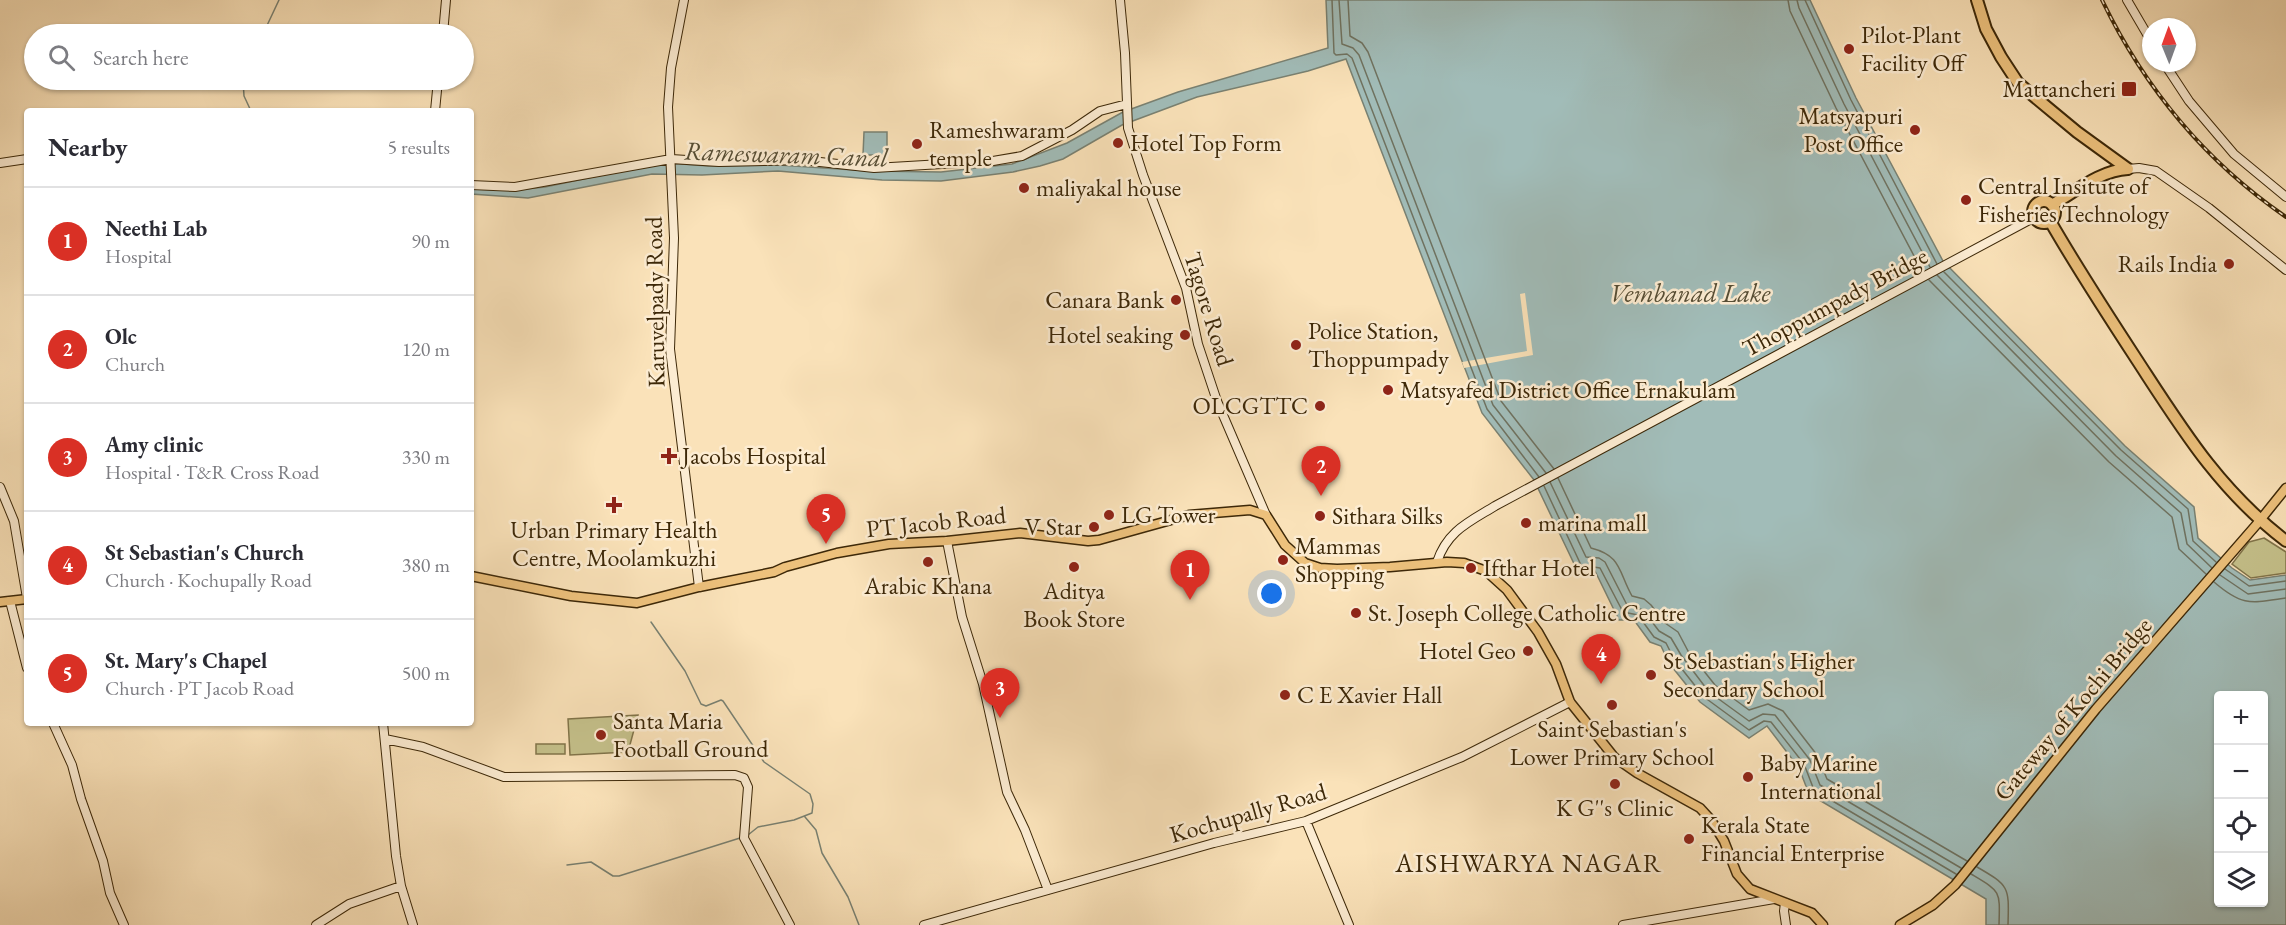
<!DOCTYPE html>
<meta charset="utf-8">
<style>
body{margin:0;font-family:"EB Garamond",serif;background:#f7f7f7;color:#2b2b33}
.controls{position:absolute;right:18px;bottom:18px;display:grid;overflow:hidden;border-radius:6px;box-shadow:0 2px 4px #0004}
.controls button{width:54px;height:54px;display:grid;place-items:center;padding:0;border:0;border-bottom:2px solid #e1e1e2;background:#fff;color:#2b2b33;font:30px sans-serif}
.compass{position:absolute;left:2142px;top:18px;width:54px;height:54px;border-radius:50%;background:#fff;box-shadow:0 2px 4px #0004;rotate:359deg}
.you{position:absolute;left:1272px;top:594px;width:21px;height:21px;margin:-15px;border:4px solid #fff;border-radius:50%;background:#1a73e8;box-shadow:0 0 0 9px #1a73e833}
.badge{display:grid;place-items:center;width:39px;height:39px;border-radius:50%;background:#d93025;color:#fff;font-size:20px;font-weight:700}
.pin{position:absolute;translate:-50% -50px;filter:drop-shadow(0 2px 3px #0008)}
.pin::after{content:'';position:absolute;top:32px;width:21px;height:18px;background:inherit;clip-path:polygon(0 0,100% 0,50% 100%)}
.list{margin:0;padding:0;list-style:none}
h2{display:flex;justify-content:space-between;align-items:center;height:78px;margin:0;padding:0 24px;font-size:26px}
h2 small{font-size:20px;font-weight:400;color:#7c7c81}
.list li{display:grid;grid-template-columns:39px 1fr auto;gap:18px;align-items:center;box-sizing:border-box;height:108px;padding:0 24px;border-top:2px solid #e1e1e2}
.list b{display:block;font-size:22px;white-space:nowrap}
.list p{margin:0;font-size:20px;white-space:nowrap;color:#7c7c81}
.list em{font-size:20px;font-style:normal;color:#7c7c81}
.icon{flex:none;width:33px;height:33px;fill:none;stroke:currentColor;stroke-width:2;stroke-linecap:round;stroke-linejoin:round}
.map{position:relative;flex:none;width:2286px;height:925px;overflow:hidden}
.search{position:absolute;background:#fff;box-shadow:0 2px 4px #0004;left:24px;top:24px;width:450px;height:66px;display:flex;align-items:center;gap:15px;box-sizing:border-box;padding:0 21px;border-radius:33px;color:#7c7c81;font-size:22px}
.panel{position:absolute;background:#fff;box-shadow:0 2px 4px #0004;left:24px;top:108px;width:450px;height:618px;border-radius:6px}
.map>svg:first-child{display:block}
</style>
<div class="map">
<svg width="2286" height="925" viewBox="0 0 2286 925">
<rect width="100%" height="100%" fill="#fae2b9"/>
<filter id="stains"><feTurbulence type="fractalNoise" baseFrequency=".00333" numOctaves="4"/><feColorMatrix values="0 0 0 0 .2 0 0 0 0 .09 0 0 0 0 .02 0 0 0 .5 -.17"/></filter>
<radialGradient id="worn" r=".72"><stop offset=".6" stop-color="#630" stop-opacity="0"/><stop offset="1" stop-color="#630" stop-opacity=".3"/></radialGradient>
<path fill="#c5c18b" stroke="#81744a" stroke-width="1.5" d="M 2264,538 L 2286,552 L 2286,573 L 2251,578 L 2232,564 L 2249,542 Z
M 638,715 L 628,752 L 570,755 L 568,719 Z
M 536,744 L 565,744 L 565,754 L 536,754 Z"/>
<path fill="#a1bcb8" stroke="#798172" stroke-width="1.5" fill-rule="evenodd" d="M 1326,0 L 1810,0 L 1856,98 L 1943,261 L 2125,446 L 2194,507 L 2198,538 L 2232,568 L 2250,580 L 2286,575 L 2286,925 L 1986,925 L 1986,899 L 1809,794 L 1799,768 L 1767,726 L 1749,738 L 1700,702 L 1669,663 L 1661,646 L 1650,642 L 1634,620 L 1619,620 L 1595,571 L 1578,572 L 1534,480 L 1482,413 L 1346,59 L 1308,71 L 1197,97 L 1122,125 L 1063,159 L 1040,166 L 1013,172 L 941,181 L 882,180 L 778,171 L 702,175 L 652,174 L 528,198 L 471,194 L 471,189 L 515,190 L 545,187 L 646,166 L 668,163 L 708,166 L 779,165 L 869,171 L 941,172 L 1012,164 L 1067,143 L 1123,112 L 1178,92 L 1328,48 ZM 2218,696 L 2264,696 L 2264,902 L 2218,902 Z
M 864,132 L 887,132 L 887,155 L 863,155 Z"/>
<path fill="#fae2b9" d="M 1525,293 L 1533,355 L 1464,368 L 1462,362 L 1527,351 L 1520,294 Z"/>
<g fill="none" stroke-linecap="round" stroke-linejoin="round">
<path stroke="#6f7260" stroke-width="1.5" d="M 1332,0 L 1334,53 L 1336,55 L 1347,54 L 1352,58 L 1487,409 L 1539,477
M 1339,0 L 1342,44 L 1353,48 L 1359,55 L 1493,405 L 1546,473
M 1348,0 L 1350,36 L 1362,43 L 1368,52 L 1501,401 L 1554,469
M 1788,0 L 1790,11 L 1836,108 L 1922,271
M 1797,0 L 1799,8 L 1844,104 L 1930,267
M 1805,0 L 1851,100 L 1937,264
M 1944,272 L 2121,450 L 2188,509 L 2193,541 L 2216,562
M 1937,275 L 2116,456 L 2181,513 L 2187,544 L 2212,568
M 1929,280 L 2109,462 L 2172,517 L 2179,549 L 2206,574
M 1558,478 L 1591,548 C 1622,556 1618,571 1632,596 L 1644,599 L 1651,605 L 1665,623 L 1678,632 L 1688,651 L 1715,685 L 1749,710 L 1768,704 L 1783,711 L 1817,755 L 1827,779 L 1967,861
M 1550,482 L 1586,557 L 1599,558 L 1605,562 L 1627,605 L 1643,610 L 1659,631 L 1671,638 L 1681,655 L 1709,692 L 1749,721 L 1763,714 L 1775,715 L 1810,760 L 1820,785 L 1961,868
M 1544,486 L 1581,565 L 1600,568 L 1623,612 L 1638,615 L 1654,637 L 1666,643 L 1674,659 L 1704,697 L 1749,730 L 1764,721 L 1771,722 L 1804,764 L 1814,790 L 1956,874
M 2225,569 L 2249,586 L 2286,581
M 2220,575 L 2248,594 L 2286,589
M 2214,582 C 2243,607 2251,603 2286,598
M 1977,867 C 2010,886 2009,887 2008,925
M 1971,874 C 2001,892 2000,890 1999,925"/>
<path stroke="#798172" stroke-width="1.5" d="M 263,34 L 279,0
M 243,80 L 244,96 L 251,111
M 651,622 L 685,671 L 701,704 L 706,706 L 721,700 L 723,701 L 764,762 L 810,794 L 813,804 L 812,813 L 794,820 L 758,827 L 748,835
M 805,817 L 816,830 L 822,853 L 848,897 L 859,925
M 567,865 L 591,862 L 613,876 L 619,876 L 740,838"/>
<defs>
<path id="secondary" d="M 684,0 L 671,68 L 668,107 L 674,238 L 670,349 L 699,587
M 1120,0 L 1125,53 L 1128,128 L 1143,175 L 1186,288 L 1198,344 L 1217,401 L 1266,515
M 2127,0 L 2151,41
M 443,34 L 446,0
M 2164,63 L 2189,101 L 2234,154 L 2286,197
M 435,111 L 438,80
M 0,163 L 27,159
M 2128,169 L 2139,168 L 2156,171 L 2209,208 L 2286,270
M 471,185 L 515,187 L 671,159 L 719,162 L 802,160 L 874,168 L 993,161 L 1022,156 L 1072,130 L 1100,111 L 1127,104
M 0,487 L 14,521 L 27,598
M 947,541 L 962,617 L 983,684 L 1007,792 L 1025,830 L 1048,890
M 1437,562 C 1447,531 1469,522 1495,506 L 2035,217
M 10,601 L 27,668
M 53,723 L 72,765 L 81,799 L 103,861 L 110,893 L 124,925
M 383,723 L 396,856 L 401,886 L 413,925
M 385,739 L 423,747 L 504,777 L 735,775 L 744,778 L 748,787 L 744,838 L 790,925
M 1306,821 L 1349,925
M 1785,903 L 1784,911 L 1786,925
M 316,925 L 349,904 L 401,886
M 924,925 L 1214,843 L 1306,821 L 1462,757 L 1570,702
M 1623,925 L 1774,899"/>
<path id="primary" d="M 471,576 L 571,596 L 637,603 L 699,587 L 774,572 L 785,567 L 837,553 L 889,544 L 947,541 L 1020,533 L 1088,541 L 1099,540 L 1189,515 L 1250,510 L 1266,515 L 1285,545 L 1305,563 L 1320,568 L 1337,569 L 1390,567 L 1447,562 L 1464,563 L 1486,571 L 1507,590 L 1538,632 L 1556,664 L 1570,702 L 1614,757 L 1637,773 L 1700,808 L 1711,820 L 1724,841 L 1737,874 L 1750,889 L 1812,913 L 1823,925
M 0,602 L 27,599
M 1900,925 L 1933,905 L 1955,885 L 2096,709 L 2257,524 L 2286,488"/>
<path id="highway" d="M 1977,0 L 1986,29 L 2001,57 L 2018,83 L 2077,132 L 2128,169
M2033 212a11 11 0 1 1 22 0a11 11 0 1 1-22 0Z
M 2052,205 C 2076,191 2101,170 2128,169
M 2050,221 C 2077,268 2107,314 2137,360 C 2182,429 2219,490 2286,541"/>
</defs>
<use href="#secondary" stroke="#3d2808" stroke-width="10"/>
<use href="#primary" stroke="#3d2808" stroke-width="11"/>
<use href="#highway" stroke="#3d2808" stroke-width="14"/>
<use href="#secondary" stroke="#fcecd2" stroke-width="8"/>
<use href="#primary" stroke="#edc17c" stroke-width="8"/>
<use href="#highway" stroke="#edc17c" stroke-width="10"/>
<defs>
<path id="rail" d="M 2102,0 C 2144,87 2206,162 2286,217"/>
</defs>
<use href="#rail" stroke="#3d2808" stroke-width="4"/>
<use href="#rail" stroke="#fcecd2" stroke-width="1.5" stroke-dasharray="4.5" stroke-linecap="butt"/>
</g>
<g fill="#8f2418" stroke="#fcecd2" stroke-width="2">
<circle cx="1849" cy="49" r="6"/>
<rect x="2121" y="81" width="16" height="16" rx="3"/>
<circle cx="1915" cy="130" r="6"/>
<circle cx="1118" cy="143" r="6"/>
<circle cx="917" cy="144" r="6"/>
<circle cx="1024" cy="188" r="6"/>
<circle cx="1966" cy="200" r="6"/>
<circle cx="2229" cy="264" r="6"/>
<circle cx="1176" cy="300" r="6"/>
<circle cx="1185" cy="335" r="6"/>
<circle cx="1296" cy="345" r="6"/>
<circle cx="1388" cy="390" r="6"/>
<circle cx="1320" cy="406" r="6"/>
<path d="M666 447h6v6h6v6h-6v6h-6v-6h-6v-6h6z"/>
<path d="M611 496h6v6h6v6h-6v6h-6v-6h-6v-6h6z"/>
<circle cx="1109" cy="515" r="6"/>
<circle cx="1320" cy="516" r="6"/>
<circle cx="1526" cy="523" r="6"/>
<circle cx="1094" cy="527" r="6"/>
<circle cx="1283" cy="560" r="6"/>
<circle cx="928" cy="562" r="6"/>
<circle cx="1074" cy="567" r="6"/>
<circle cx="1471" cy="568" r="6"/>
<circle cx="1356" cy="613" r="6"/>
<circle cx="1528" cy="651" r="6"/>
<circle cx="1651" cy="675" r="6"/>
<circle cx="1285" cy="695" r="6"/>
<circle cx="1612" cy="705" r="6"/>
<circle cx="601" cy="735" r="6"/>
<circle cx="1748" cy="777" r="6"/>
<circle cx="1615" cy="784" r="6"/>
<circle cx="1689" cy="839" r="6"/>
</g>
<g text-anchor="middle" stroke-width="5" stroke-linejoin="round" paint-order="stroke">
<g font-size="24" fill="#3d2808" stroke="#fcecd2" text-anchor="start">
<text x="1861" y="43">Pilot-Plant<tspan x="1861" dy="28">Facility Off</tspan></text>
<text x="2116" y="97" text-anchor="end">Mattancheri</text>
<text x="1903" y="124" text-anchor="end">Matsyapuri<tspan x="1903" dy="28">Post Office</tspan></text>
<text x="929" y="138">Rameshwaram<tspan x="929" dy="28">temple</tspan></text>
<text x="1130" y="151">Hotel Top Form</text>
<text x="1978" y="194">Central Insitute of<tspan x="1978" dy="28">Fisheries Technology</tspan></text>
<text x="1036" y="196">maliyakal house</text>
<text x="2217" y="272" text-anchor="end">Rails India</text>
<text x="1164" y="308" text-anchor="end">Canara Bank</text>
<text x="1308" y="339">Police Station,<tspan x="1308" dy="28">Thoppumpady</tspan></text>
<text x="1173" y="343" text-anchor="end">Hotel seaking</text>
<text x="1400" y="398">Matsyafed District Office Ernakulam</text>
<text x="1308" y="414" text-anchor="end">OLCGTTC</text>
<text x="682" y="464">Jacobs Hospital</text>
<text x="1121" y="523">LG Tower</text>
<text x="1332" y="524">Sithara Silks</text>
<text x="1538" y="531">marina mall</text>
<text x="1082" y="535" text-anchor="end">V Star</text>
<text x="614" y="538" text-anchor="middle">Urban Primary Health<tspan x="614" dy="28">Centre, Moolamkuzhi</tspan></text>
<text x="1295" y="554">Mammas<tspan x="1295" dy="28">Shopping</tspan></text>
<text x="1483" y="576">Ifthar Hotel</text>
<text x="928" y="594" text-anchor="middle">Arabic Khana</text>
<text x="1074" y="599" text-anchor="middle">Aditya<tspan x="1074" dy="28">Book Store</tspan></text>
<text x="1368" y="621">St. Joseph College Catholic Centre</text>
<text x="1516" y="659" text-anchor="end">Hotel Geo</text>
<text x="1663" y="669">St Sebastian's Higher<tspan x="1663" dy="28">Secondary School</tspan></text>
<text x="1297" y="703">C E Xavier Hall</text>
<text x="613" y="729">Santa Maria<tspan x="613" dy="28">Football Ground</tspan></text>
<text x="1612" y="737" text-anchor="middle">Saint Sebastian's<tspan x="1612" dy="28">Lower Primary School</tspan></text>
<text x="1760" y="771">Baby Marine<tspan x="1760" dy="28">International</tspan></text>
<text x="1615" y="816" text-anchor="middle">K G''s Clinic</text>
<text x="1701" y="833">Kerala State<tspan x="1701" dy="28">Financial Enterprise</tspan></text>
</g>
<g font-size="24" fill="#3d2808" stroke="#fcecd2">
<text transform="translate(655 302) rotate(-91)" y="8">Karuvelpady Road</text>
<text transform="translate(1835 302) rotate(-28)" y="8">Thoppumpady Bridge</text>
<text transform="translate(1209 309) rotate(73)" y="8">Tagore Road</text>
<text transform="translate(936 522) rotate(-6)" y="8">PT Jacob Road</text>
<text transform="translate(2073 709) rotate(-50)" y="8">Gateway of Kochi Bridge</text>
<text transform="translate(1248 813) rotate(-16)" y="8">Kochupally Road</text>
</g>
<g font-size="26" font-style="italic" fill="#564d34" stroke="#fcecd2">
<text transform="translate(786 154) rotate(2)" y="9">Rameswaram Canal</text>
<text x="1690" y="302">Vembanad Lake</text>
</g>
<g font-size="26" letter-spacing="1.5" fill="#3d2808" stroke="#fcecd2">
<text x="1529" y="872">AISHWARYA NAGAR</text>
</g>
</g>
<rect width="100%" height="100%" filter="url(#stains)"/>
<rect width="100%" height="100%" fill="url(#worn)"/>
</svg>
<div class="controls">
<button>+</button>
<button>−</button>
<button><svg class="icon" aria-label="locate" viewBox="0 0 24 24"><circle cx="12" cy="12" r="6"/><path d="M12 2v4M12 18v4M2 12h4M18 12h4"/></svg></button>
<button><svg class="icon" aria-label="layers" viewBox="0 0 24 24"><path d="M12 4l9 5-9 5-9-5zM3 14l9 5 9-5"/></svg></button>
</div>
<svg class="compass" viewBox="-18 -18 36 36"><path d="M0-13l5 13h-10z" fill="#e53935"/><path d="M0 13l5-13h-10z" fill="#7c7c81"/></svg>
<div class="you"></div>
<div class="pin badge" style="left:1190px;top:600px">1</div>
<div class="pin badge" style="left:1321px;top:496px">2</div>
<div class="pin badge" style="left:1000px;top:718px">3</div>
<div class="pin badge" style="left:1601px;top:684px">4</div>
<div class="pin badge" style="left:826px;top:544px">5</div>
<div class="search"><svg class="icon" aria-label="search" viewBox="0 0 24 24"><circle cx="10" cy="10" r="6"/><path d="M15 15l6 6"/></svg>Search here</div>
<section class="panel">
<h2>Nearby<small>5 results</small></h2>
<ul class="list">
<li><span class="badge">1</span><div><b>Neethi Lab</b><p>Hospital</p></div><em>90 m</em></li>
<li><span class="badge">2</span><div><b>Olc</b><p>Church</p></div><em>120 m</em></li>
<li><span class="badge">3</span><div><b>Amy clinic</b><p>Hospital · T&amp;R Cross Road</p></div><em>330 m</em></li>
<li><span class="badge">4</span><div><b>St Sebastian's Church</b><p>Church · Kochupally Road</p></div><em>380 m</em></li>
<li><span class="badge">5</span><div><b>St. Mary's Chapel</b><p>Church · PT Jacob Road</p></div><em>500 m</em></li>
</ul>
</section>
</div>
